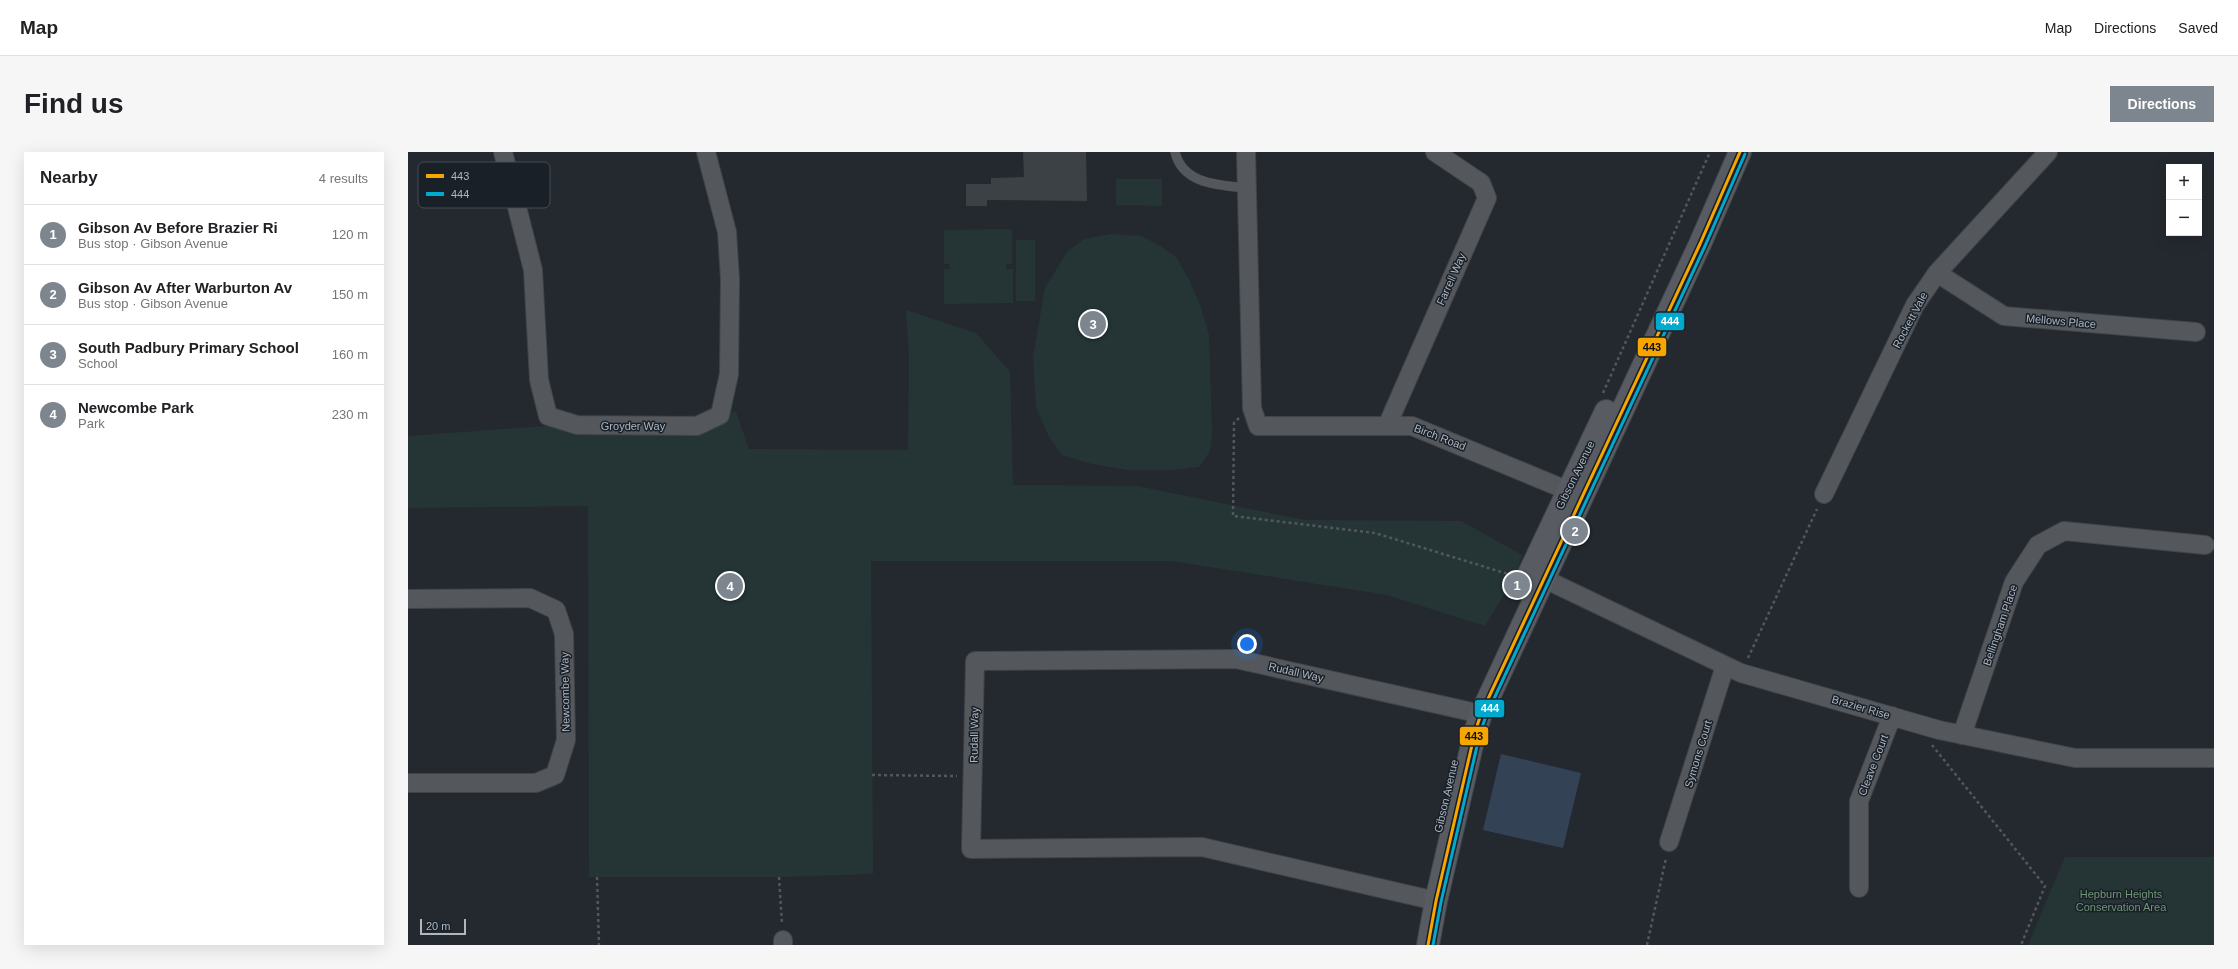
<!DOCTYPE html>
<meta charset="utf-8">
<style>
body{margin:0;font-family:Helvetica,sans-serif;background:#f6f6f6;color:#202124}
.controls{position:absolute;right:12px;top:12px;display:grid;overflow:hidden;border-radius:0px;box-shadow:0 4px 16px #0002}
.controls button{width:36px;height:36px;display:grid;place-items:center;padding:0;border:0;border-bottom:1px solid #e0e0e0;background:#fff;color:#202124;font:20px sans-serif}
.scale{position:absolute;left:12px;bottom:10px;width:46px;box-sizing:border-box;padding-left:4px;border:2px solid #adb6c1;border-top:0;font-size:11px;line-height:14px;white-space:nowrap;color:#adb6c1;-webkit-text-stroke:3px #192028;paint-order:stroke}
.you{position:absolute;left:839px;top:492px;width:14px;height:14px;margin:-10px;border:3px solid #fff;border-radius:50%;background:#1a73e8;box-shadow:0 0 0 6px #1a73e833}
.badge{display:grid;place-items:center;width:26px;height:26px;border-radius:50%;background:#7d858e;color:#fff;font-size:13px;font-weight:700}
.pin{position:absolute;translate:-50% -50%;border:2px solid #fff;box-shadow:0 1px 4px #0006}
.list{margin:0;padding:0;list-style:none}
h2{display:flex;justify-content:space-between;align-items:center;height:52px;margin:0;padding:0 16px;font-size:17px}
h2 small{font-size:13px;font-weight:400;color:#757577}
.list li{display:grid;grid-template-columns:26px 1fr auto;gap:12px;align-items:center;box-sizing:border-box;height:60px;padding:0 16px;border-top:1px solid #e0e0e0}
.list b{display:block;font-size:15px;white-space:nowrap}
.list p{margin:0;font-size:13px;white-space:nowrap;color:#757577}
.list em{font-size:13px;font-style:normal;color:#757577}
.map{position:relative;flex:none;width:1806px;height:793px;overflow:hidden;border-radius:0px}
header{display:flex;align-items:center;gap:24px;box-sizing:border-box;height:56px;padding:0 20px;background:#fff;border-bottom:1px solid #e0e0e0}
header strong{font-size:19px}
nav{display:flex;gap:22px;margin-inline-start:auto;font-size:14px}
.intro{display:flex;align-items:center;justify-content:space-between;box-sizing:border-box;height:96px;padding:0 24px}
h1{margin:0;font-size:28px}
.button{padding:10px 18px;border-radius:0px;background:#7d858e;color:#fff;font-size:14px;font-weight:700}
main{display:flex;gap:24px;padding:0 24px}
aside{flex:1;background:#fff;border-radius:0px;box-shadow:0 4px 16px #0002}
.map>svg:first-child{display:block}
</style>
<header>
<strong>Map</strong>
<nav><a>Map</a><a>Directions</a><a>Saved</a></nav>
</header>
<div class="intro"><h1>Find us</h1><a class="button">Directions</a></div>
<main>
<aside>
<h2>Nearby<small>4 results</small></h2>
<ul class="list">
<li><span class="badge">1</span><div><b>Gibson Av Before Brazier Ri</b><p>Bus stop · Gibson Avenue</p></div><em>120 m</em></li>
<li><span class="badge">2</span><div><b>Gibson Av After Warburton Av</b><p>Bus stop · Gibson Avenue</p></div><em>150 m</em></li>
<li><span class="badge">3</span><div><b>South Padbury Primary School</b><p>School</p></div><em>160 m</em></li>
<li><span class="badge">4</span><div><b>Newcombe Park</b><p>Park</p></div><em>230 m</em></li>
</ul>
</aside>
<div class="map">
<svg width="1806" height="793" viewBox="0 0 1806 793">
<rect width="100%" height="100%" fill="#24292f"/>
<path fill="#253535" d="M 708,27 L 754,27 L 754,54 L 708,53 Z
M 604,77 L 604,112 L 598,112 L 598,117 L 605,117 L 605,151 L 536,152 L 536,117 L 542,117 L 541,112 L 536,112 L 536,78 Z
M 703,82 L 733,84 L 751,93 L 768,105 L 781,128 L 792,153 L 801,183 L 804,281 L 802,299 L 791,315 L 765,318 L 719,318 L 684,312 L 654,303 L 641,285 L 628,255 L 625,205 L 637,136 L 659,100 L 676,87 Z
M 608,88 L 627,88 L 627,149 L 608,149 Z
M 498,158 L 568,181 L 602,220 L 605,333 L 729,334 L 897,368 L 1053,369 L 1114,403 L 1107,424 L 1077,474 L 979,443 L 764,409 L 463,409 L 465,722 L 371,725 L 181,725 L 180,354 L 0,356 L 0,284 L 328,260 L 341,297 L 500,298 L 501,205 Z
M 1657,705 L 1806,705 L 1806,793 L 1620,793 Z"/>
<path fill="#334355" d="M 1093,602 L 1173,621 L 1155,696 L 1075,678 Z"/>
<path fill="#3c4146" d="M 615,0 L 678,0 L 679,49 L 579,48 L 579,54 L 558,54 L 558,32 L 583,32 L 583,26 L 616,25 Z"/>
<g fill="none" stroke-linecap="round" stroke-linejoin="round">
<defs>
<path id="service" d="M 767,0 C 775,33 812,33 839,36"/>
<path id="minor" d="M 95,0 L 125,118 L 131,228 L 140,264 L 169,273 L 289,274 L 312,263 L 321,222 L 322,127 L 319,80 L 298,0
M 838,0 L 844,256 L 850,274 L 1004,274 L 1173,344
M 1529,121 L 1596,164 L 1788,180
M 979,274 L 1079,46 L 1073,31 L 1027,0
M 1416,342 L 1507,153 L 1529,121 L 1640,0
M 1124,421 L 1333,521 L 1531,578 L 1667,606 L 1806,606
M 0,447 L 122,446 L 148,458 L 156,482 L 158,588 L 147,623 L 128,631 L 0,631
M 1554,583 L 1606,430 L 1630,393 L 1656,379 L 1797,393
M 1261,690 L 1317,514
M 1451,736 L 1451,649 L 1484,564
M 1028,749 L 794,695 L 563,697 L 567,509 L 828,507 L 1073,562
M 375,788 L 375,793"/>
<path id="secondary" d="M 1115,434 L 1198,259
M 1020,793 L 1028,749 L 1067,580 L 1073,562 L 1292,92 L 1332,0"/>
</defs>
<use href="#service" stroke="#404448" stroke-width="10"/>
<use href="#minor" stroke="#404448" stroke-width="20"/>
<use href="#secondary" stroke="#3f4449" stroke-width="24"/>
<path stroke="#52575b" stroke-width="2.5" stroke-dasharray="3 3" stroke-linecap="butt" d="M 1195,241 L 1302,0
M 831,266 L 826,271 L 825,364 L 967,381 L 1100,422
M 1340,506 L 1409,357
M 1524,593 L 1637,734 L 1613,793
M 464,623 L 549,624
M 189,725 L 191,793
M 371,725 L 374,772
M 1239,793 L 1258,706"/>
<use href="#service" stroke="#54585d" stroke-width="9"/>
<use href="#minor" stroke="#54585d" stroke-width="18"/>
<use href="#secondary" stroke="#585c62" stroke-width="22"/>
<defs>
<path id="bus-1" d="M 1020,793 L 1028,749 L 1067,580 L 1073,562 L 1292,92 L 1332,0"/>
<path id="bus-2" d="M 1025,793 L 1033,750 L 1072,581 L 1078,564 L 1297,94 L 1337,2"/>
</defs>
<use href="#bus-1" stroke="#192028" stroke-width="6"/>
<use href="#bus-2" stroke="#192028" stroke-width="6"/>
<use href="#bus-1" stroke="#f7a600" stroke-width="3"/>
<use href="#bus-2" stroke="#00a9ce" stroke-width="3"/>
</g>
<g text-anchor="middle" stroke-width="3" stroke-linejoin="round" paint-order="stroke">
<g font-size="11" fill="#adb6c1" stroke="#192028">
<text transform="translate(1043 127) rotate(-66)" y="4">Farrell Way</text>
<text transform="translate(1502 168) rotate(-62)" y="4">Rockett Vale</text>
<text transform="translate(1653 169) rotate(5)" y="4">Mellows Place</text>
<text x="225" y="278">Groyder Way</text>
<text transform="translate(1032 285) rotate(21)" y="4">Birch Road</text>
<text transform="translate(1167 323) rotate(-64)" y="4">Gibson Avenue</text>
<text transform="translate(1592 473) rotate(-71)" y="4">Bellingham Place</text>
<text transform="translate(888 520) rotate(13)" y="4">Rudall Way</text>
<text transform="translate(157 540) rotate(-91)" y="4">Newcombe Way</text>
<text transform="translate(1453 555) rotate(16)" y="4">Brazier Rise</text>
<text transform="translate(566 583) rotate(-89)" y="4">Rudall Way</text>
<text transform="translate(1290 602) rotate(-73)" y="4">Symons Court</text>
<text transform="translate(1465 613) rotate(-69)" y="4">Cleave Court</text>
<text transform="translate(1038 644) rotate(-77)" y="4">Gibson Avenue</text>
</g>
<g font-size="11" fill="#6f9575" stroke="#192028">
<text x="1713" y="746">Hepburn Heights<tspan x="1713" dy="13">Conservation Area</tspan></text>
</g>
</g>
<rect x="10" y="10" width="132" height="46" rx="6" fill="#192028" stroke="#454d56" stroke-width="1"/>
<rect x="18" y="22" width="18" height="4" fill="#f7a600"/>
<rect x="18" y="40" width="18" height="4" fill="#00a9ce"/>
<g font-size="11" fill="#adb6c1">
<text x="43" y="28">443</text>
<text x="43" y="46">444</text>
</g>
<g stroke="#192028" stroke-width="1.5">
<rect x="1247" y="160" width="30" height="19" rx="4" fill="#00a9ce"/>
<rect x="1229" y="185" width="30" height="20" rx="4" fill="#f7a600"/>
<rect x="1066" y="547" width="31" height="19" rx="4" fill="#00a9ce"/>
<rect x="1051" y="574" width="30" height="20" rx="4" fill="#f7a600"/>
</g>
<g font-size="11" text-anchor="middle" font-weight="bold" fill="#fff">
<text x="1262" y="173">444</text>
<text x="1082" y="560">444</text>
</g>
<g font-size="11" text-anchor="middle" font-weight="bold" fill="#111">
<text x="1244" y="199">443</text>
<text x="1066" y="588">443</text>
</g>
</svg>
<div class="controls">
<button>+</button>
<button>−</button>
</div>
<div class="scale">20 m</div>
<div class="you"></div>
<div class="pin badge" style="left:1109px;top:433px">1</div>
<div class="pin badge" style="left:1167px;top:379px">2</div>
<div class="pin badge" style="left:685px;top:172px">3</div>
<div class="pin badge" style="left:322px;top:434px">4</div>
</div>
</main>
